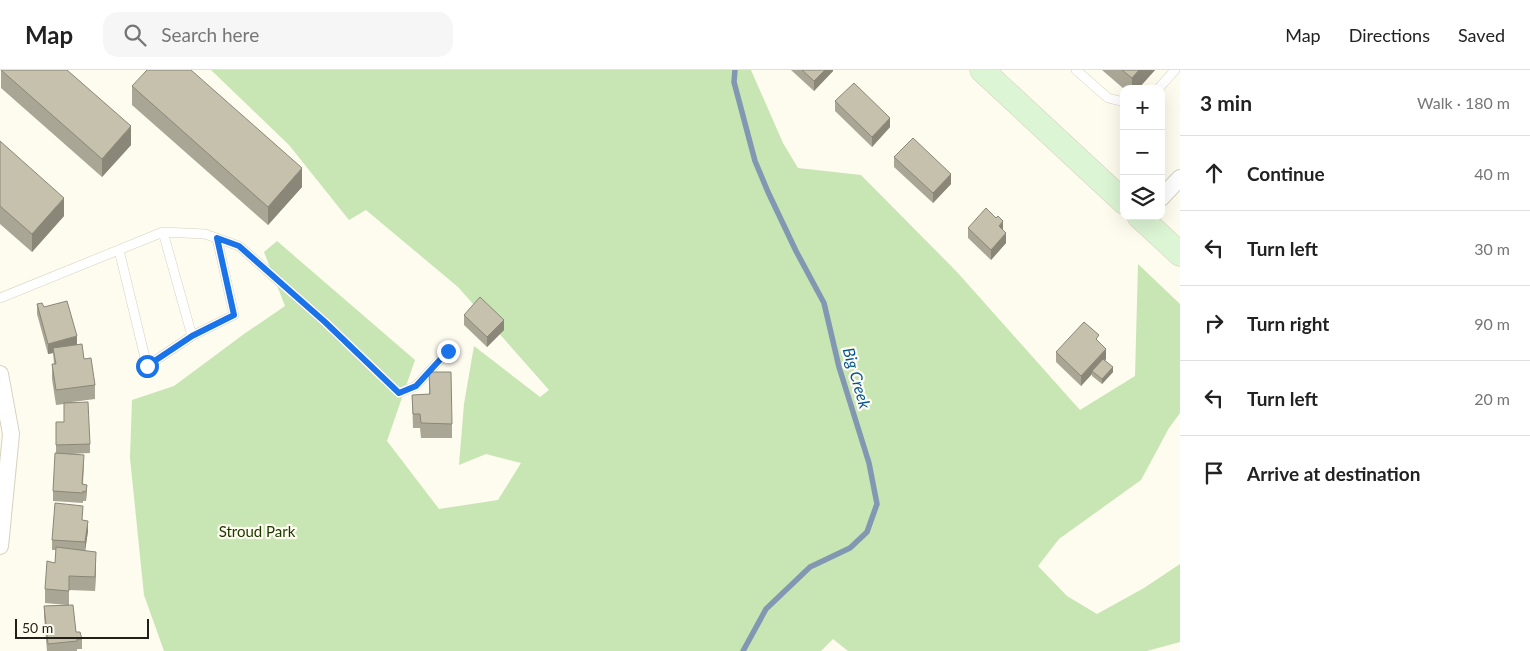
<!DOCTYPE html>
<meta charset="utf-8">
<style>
body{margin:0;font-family:Lato,sans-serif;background:#f6f6f6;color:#222}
.controls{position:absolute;right:15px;top:15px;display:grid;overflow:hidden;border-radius:10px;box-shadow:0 5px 20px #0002}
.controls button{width:45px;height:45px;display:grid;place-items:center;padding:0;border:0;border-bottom:1px solid #e0e0e0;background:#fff;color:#222;font:25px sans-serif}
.scale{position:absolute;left:15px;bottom:12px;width:134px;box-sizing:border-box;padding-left:5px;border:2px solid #211f18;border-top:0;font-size:14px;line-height:18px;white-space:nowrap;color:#211f18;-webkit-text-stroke:4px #fefbef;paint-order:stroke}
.stop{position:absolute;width:15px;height:15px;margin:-11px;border:4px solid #1a73e8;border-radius:50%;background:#fff}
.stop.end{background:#1a73e8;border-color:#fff;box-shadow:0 1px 5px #0008}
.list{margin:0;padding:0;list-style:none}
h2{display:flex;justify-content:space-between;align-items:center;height:65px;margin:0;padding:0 20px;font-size:21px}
h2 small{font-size:16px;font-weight:400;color:#767676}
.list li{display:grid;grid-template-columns:32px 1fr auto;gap:15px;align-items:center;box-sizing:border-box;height:75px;padding:0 20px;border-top:1px solid #e0e0e0}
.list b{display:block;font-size:19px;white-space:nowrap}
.list em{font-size:16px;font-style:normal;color:#767676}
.icon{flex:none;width:28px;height:28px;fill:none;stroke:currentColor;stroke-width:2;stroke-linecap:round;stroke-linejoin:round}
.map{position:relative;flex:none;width:1180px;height:581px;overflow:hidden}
header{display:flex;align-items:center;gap:30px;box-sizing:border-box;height:70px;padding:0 25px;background:#fff;border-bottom:1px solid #e0e0e0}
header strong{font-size:24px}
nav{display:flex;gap:28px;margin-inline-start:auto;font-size:18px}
.search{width:350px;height:45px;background:#f6f6f6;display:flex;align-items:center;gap:12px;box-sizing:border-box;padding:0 18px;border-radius:15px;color:#767676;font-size:19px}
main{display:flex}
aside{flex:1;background:#fff}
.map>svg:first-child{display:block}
</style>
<header>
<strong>Map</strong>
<div class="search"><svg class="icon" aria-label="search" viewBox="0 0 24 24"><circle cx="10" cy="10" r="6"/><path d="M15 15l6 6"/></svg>Search here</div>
<nav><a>Map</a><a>Directions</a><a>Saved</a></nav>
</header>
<main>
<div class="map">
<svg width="1180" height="581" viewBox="0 0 1180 581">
<rect width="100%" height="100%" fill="#fefbef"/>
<path fill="#c8e5b4" d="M 211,0 L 751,0 L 783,73 L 798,98 L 861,105 L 957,202 L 1080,340 L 1135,306 L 1138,194 L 1180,234 L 1180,343 L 1169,358 L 1141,410 L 1059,469 L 1038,496 L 1067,526 L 1097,544 L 1144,518 L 1180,494 L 1180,572 L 1147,581 L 848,581 L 833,569 L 821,581 L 164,581 L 144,525 L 130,388 L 132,330 L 174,316 L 244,264 L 285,236 L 264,182 L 277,171 L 415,290 L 387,371 L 439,439 L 498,430 L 521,393 L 486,384 L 459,395 L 464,334 L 474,276 L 540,327 L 549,320 L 458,217 L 366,140 L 349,150 L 289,75 Z"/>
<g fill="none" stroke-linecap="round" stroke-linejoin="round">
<path stroke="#8297b1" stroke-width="5.5" d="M 735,0 L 734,12 L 755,91 L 768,122 L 796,181 L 824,233 L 839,297 L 869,393 L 877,434 L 867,462 L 850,478 L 810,497 L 766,539 L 743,581"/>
<defs>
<path id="lane" d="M 1076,0 L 1108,28 L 1124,32
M 1158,19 L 1175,0
M 163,162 L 192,266
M 119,180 L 147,296 L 192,266 L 234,245 L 217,168
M 0,228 L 163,162 L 205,164 L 239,176 L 325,252 L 399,323 L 416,316 L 448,281"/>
<path id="street" d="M 1161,128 L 1180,108
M 0,304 L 11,364 L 0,476"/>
<path id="secondary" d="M 982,0 L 1124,132
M 1139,146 L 1180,184"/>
</defs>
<use href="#lane" stroke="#d7d2bf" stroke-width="10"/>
<use href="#street" stroke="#d7d2bf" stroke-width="18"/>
<use href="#secondary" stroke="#d7d2bf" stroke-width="25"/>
<use href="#lane" stroke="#fff" stroke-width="9"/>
<use href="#street" stroke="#fff" stroke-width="16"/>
<use href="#secondary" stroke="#dcf5d4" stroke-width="24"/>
</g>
<path fill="#a9a695" d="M 1,0 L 67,0 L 131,75 L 102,107 L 1,18 Z
M 791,0 L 833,0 L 833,1 L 814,21 Z
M 1102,0 L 1155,0 L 1138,19 L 1124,19 Z
M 132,16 L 302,117 L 268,155 L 132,35 Z
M 835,31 L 890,57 L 872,77 L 835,41 Z
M 0,71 L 64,146 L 32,182 L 0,154 Z
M 894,87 L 951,114 L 933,133 L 894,97 Z
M 968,158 L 1003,160 L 1006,173 L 991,190 L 968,168 Z
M 37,234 L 44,237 L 77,274 L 95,315 L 95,329 L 72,332 L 90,374 L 90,383 L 72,384 L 84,395 L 83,414 L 87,415 L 87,424 L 86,431 L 83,431 L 83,433 L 53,431 L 53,421 L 56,383 L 56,352 L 64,352 L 64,334 L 56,335 L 52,309 L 52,294 L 54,294 L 53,283 L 48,284 L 37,244 Z
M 464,245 L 504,260 L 487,277 L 464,255 Z
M 1099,272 L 1106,289 L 1105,290 L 1113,302 L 1102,314 L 1092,306 L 1092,304 L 1081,316 L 1056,292 L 1056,282 Z
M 429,302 L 452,354 L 452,368 L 421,368 L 420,358 L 413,358 L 412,325 L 429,324 Z
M 83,450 L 88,461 L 85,480 L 96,496 L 95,521 L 69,520 L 69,535 L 76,562 L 82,569 L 82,579 L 77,579 L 77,581 L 47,581 L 44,546 L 44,536 L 67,535 L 45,533 L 45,519 L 55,493 L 56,480 L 52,480 L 52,470 Z"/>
<path fill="#8a8779" d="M 825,0 L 833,0 L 833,1 L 814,21 L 814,11 Z
M 1139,0 L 1155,0 L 1138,19 L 1132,19 L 1132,8 Z
M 890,48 L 890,57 L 872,77 L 872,67 Z
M 131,56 L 131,75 L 102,107 L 102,89 Z
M 302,98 L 302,117 L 268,155 L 268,137 Z
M 951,104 L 951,114 L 933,133 L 933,123 Z
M 64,128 L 64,146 L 32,182 L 32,164 Z
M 1003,151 L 1003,161 L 999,156 Z
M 1006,163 L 1006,173 L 991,190 L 991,180 Z
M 504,250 L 504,260 L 487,277 L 487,267 Z
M 77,266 L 77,276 L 53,278 L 53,283 L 48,284 L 48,274 Z
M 1106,279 L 1106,289 L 1094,302 L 1092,301 L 1092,304 L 1081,316 L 1081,306 Z
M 1113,297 L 1113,302 L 1102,314 L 1102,309 Z
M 88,451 L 88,461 L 85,482 L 85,472 Z
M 96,482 L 96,496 L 95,521 L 95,507 Z"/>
<path fill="#c5c1ad" stroke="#8a8779" d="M 1,0 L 67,0 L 131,56 L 102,89 Z
M 147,0 L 191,0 L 302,98 L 268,137 L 132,16 Z
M 802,0 L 825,0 L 814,11 Z
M 1122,0 L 1139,0 L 1132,8 Z
M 854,13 L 890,48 L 872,67 L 835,31 Z
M 913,68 L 951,104 L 933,123 L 894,87 Z
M 0,71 L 64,128 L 32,164 L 0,136 Z
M 986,138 L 996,148 L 998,146 L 1003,151 L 999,156 L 1006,163 L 991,180 L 968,158 Z
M 480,227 L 504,250 L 487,267 L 464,245 Z
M 67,231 L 77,266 L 48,274 L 37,234 L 42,233 L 44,237 Z
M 1084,252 L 1099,265 L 1096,269 L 1106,279 L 1081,306 L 1056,282 Z
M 82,274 L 84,289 L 91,288 L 95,315 L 56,320 L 52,294 L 56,294 L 53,278 Z
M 1103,289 L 1113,297 L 1102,309 L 1092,301 Z
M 429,302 L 451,302 L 452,354 L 421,353 L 420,344 L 413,344 L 412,325 L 430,324 Z
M 88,332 L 90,374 L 56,375 L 56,352 L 64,352 L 64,333 Z
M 55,383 L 84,385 L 82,414 L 87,415 L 86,422 L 83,421 L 83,423 L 53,421 Z
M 55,433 L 83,436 L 82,450 L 88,451 L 85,472 L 52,470 Z
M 56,477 L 96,482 L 95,507 L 69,506 L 69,521 L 45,519 L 47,491 L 55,493 Z
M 73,535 L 76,562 L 80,562 L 82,569 L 77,569 L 77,571 L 48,574 L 44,536 Z"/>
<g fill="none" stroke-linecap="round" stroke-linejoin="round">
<path stroke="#1a73e8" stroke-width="6" d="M 147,296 L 192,266 L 234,245 L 217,168 L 239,176 L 325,252 L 399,323 L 416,316 L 448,281"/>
</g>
<g text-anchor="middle" stroke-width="4.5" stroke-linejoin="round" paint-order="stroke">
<g font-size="15" fill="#1b3600" stroke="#fefbef">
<text x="257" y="467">Stroud Park</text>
</g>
<g font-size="16" font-style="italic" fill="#01539e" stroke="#fefbef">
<text transform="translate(857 308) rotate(74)" y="6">Big Creek</text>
</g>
</g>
</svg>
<div class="controls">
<button>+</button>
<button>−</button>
<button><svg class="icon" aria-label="layers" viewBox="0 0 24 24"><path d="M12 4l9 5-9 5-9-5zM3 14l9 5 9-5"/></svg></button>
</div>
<div class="scale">50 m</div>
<div class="stop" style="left:147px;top:296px"></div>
<div class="stop end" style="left:448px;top:281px"></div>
</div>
<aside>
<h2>3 min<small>Walk · 180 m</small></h2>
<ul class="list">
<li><svg class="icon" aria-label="ahead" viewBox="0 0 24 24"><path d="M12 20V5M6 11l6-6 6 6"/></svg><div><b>Continue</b></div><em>40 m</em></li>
<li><svg class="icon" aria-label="left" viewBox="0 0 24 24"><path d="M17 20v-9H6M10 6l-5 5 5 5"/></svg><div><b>Turn left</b></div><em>30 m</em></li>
<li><svg class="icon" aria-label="right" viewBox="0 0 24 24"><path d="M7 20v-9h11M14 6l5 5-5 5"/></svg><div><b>Turn right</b></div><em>90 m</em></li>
<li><svg class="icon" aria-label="left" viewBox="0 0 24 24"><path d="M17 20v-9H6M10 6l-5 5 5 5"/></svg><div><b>Turn left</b></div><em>20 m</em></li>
<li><svg class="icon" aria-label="arrive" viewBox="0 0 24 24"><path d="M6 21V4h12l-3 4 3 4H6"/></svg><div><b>Arrive at destination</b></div></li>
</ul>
</aside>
</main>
